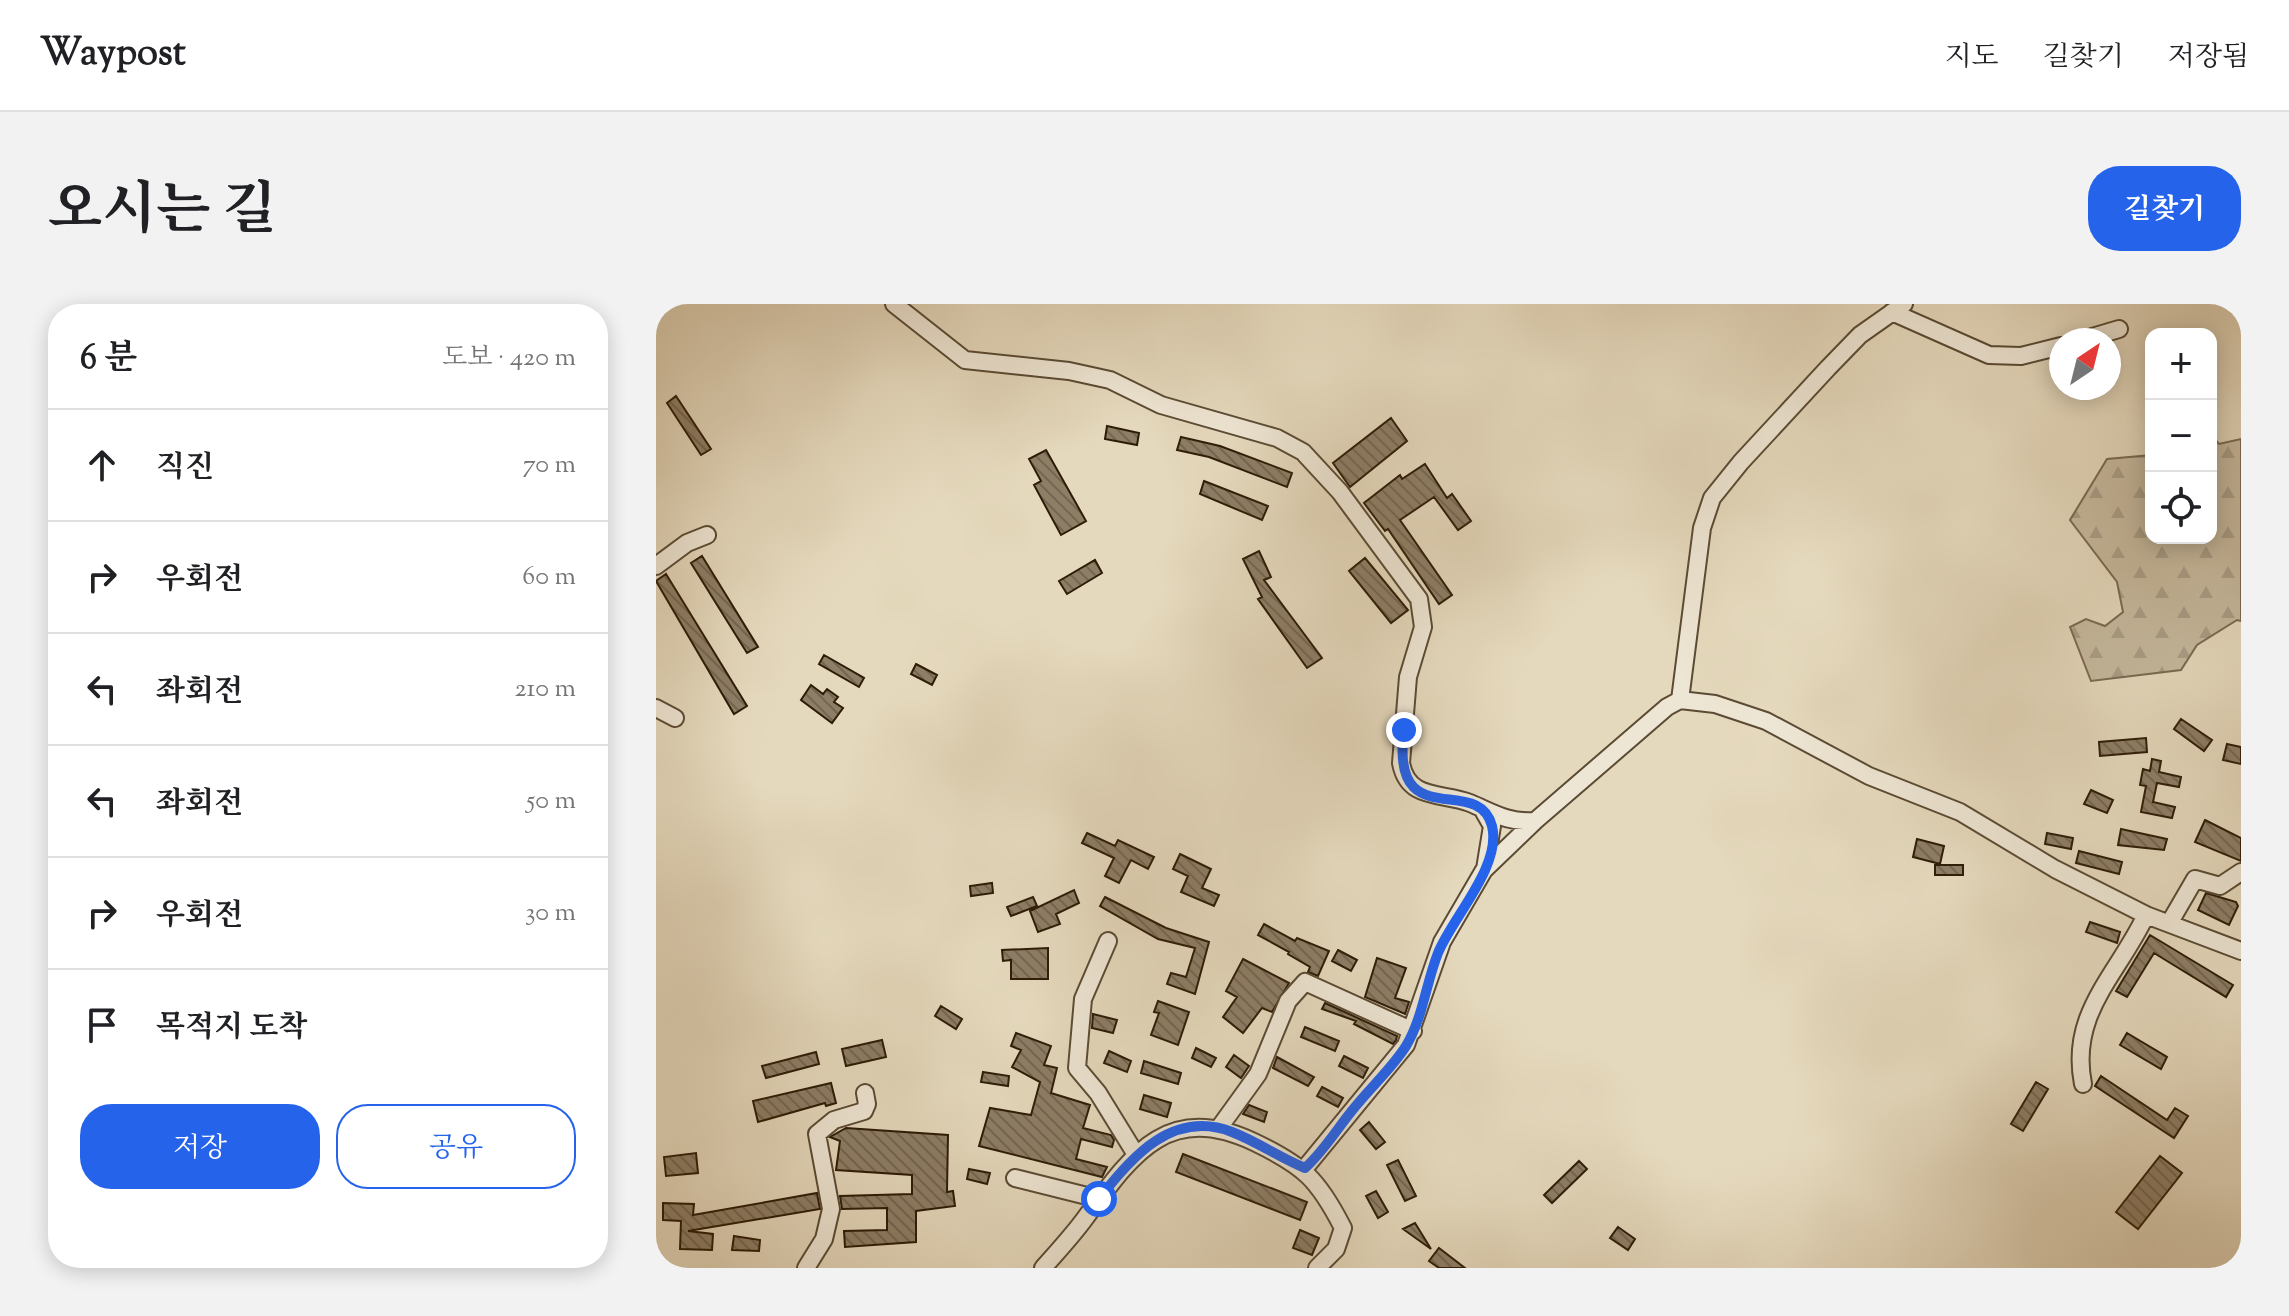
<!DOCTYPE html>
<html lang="ko">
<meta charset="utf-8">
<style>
body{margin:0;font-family:"Sorts Mill Goudy","Noto Serif KR",serif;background:#f2f2f2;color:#202124}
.controls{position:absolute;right:24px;top:24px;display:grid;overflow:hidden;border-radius:16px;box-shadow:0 4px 20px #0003}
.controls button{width:72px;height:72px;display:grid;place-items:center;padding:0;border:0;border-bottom:2px solid #e0e0e0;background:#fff;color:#202124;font:40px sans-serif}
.compass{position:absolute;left:1393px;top:24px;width:72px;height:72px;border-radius:50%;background:#fff;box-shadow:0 4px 20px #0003;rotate:35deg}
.stop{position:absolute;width:24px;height:24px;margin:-18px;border:6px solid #2563eb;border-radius:50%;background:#fff}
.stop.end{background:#2563eb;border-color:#fff;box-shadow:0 2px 8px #0008}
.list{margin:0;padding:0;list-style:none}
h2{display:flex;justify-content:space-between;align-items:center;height:104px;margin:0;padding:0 32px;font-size:34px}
h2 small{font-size:26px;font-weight:400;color:#757577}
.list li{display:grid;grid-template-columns:52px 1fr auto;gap:24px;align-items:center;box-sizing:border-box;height:112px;padding:0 32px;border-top:2px solid #e0e0e0}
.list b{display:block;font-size:30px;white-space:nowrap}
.list em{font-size:26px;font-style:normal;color:#757577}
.actions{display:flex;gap:16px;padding:24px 32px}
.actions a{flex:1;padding:18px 0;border:2px solid #2563eb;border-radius:32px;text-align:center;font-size:28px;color:#2563eb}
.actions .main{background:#2563eb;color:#fff}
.icon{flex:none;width:44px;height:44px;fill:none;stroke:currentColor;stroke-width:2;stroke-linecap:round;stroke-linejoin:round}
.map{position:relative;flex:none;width:1585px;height:964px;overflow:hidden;border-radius:32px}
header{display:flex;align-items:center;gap:48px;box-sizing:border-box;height:112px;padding:0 40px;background:#fff;border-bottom:2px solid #e0e0e0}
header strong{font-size:38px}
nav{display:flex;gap:44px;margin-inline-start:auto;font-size:28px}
.intro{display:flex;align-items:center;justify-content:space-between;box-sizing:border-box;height:192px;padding:0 48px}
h1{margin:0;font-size:56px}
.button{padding:20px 36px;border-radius:32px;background:#2563eb;color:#fff;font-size:28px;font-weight:700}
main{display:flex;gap:48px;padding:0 48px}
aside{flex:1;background:#fff;border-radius:32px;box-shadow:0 4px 20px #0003}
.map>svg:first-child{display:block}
</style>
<header>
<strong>Waypost</strong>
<nav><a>지도</a><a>길찾기</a><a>저장됨</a></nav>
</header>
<div class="intro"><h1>오시는 길</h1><a class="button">길찾기</a></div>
<main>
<aside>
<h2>6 분<small>도보 · 420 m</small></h2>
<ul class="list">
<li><svg class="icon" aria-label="ahead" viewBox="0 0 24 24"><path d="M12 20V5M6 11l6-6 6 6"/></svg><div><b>직진</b></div><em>70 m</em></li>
<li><svg class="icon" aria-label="right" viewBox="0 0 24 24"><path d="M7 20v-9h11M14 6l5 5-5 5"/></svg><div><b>우회전</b></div><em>60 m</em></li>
<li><svg class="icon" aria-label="left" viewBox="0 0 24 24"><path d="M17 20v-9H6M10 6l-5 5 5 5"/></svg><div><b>좌회전</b></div><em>210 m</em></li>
<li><svg class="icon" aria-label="left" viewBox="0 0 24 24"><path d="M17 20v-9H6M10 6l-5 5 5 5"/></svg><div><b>좌회전</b></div><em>50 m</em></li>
<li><svg class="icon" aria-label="right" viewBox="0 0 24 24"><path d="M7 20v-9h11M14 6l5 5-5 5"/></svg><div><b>우회전</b></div><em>30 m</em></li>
<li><svg class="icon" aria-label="arrive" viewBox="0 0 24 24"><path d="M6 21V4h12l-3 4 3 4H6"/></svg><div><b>목적지 도착</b></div></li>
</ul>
<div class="actions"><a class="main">저장</a><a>공유</a></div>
</aside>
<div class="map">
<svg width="1585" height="964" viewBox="0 0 1585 964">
<defs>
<pattern id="forest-firs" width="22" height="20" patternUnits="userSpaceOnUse" patternTransform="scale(2)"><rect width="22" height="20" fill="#c6b99e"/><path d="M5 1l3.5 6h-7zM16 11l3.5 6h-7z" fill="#aa9e87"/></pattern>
<pattern id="building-back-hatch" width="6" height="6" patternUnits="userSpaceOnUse" patternTransform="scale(2)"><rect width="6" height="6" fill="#8d7e66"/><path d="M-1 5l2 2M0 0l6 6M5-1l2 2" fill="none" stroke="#746652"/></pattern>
</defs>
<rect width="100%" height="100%" fill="#e5d9bd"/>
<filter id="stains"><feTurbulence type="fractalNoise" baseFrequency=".0025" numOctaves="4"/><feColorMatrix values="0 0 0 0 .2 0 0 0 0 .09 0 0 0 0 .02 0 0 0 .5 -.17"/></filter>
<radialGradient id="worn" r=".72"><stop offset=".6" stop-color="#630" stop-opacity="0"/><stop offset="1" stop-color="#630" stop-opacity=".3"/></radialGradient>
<path fill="url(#forest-firs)" stroke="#7a6a52" stroke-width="2" d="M 1555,130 L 1563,140 L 1585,135 L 1585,317 L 1581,316 L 1541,341 L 1525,366 L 1435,377 L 1414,323 L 1430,315 L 1449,322 L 1467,308 L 1461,278 L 1414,216 L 1451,155 L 1495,151 L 1495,234 L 1555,234 Z"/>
<path fill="url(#building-back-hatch)" stroke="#2d1c07" stroke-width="2" d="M 20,92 L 55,145 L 45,151 L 11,99 Z
M 735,114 L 751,137 L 694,183 L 677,159 Z
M 451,122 L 483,129 L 481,141 L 449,135 Z
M 525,133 L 564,142 L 636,169 L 631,183 L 553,153 L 521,146 Z
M 390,146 L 430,217 L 405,231 L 378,181 L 385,177 L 373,155 Z
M 769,160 L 791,194 L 796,190 L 815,217 L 802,226 L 778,193 L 744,216 L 796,291 L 783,300 L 732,225 L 729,227 L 708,199 L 744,171 L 746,175 Z
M 548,177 L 612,202 L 606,216 L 544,190 Z
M 603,247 L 615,273 L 608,276 L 666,354 L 651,364 L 602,295 L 606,293 L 587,255 Z
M 46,252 L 102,343 L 91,349 L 35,259 Z
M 709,254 L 752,306 L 735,319 L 693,267 Z
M 439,256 L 446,269 L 411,290 L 403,277 Z
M 10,270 L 91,402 L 78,410 L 0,277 Z
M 168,351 L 208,374 L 203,383 L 163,360 Z
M 260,360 L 281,371 L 276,381 L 255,370 Z
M 155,381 L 167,390 L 171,385 L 182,393 L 178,398 L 187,404 L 176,419 L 145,396 Z
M 1525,415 L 1556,436 L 1548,447 L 1518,425 Z
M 1490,434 L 1491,448 L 1444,452 L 1443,438 Z
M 1571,440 L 1585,443 L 1585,460 L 1567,456 Z
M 1496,455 L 1505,457 L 1503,468 L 1525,473 L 1523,483 L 1501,479 L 1497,498 L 1519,503 L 1516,514 L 1485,508 L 1490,482 L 1484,481 L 1487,465 L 1494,467 Z
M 1435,486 L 1457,496 L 1451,509 L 1428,500 Z
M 1549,516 L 1585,534 L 1585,557 L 1539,538 Z
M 1465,525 L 1511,535 L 1508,546 L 1462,541 Z
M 431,529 L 459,542 L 462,536 L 498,553 L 492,565 L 475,556 L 463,579 L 449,572 L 458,554 L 426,539 Z
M 1391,529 L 1417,534 L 1415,545 L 1389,540 Z
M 1261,535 L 1288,542 L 1284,560 L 1257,553 Z
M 1423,547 L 1466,558 L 1463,570 L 1420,559 Z
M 524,550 L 555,565 L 546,584 L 563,591 L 558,602 L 525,588 L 532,572 L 517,565 Z
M 1279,561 L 1307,561 L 1307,571 L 1279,571 Z
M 336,579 L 337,589 L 315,592 L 314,582 Z
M 418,586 L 423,599 L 400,610 L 404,620 L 382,628 L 374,607 Z
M 1550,589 L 1580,598 L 1582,602 L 1573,621 L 1542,606 Z
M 377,593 L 381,602 L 355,612 L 351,603 Z
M 449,593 L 510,624 L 553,638 L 539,690 L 511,680 L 515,669 L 530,673 L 539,644 L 502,635 L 444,602 Z
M 1434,618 L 1464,628 L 1461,639 L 1430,628 Z
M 608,620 L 639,637 L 641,634 L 673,647 L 662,672 L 652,668 L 654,663 L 632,650 L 633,648 L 602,631 Z
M 1494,631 L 1577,681 L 1570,693 L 1498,649 L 1471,693 L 1460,687 Z
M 392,644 L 392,675 L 355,675 L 355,656 L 347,657 L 346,646 Z
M 682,646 L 701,656 L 695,667 L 676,657 Z
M 721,654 L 750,664 L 739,694 L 753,698 L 749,710 L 709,693 Z
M 587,655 L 633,679 L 616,708 L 606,704 L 587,729 L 567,713 L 581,693 L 570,687 Z
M 502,697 L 533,708 L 522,741 L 495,731 L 503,709 L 498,708 Z
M 669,699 L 741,732 L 740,736 L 737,740 L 698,720 L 700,717 L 666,705 Z
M 285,702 L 306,715 L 300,725 L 279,712 Z
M 437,710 L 461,716 L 457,729 L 436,724 Z
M 649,723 L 683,737 L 679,747 L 645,733 Z
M 360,729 L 395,742 L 388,761 L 401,764 L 395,789 L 434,801 L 427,824 L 455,831 L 458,836 L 456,843 L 425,835 L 420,855 L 451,863 L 446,873 L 323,842 L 334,804 L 375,811 L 384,778 L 356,763 L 365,746 L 355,742 Z
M 1471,729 L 1511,753 L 1505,765 L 1464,741 Z
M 226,736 L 230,753 L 190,762 L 186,745 Z
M 540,744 L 560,754 L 555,763 L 536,754 Z
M 453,747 L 475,757 L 471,768 L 448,759 Z
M 160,748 L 163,760 L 110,774 L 106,762 Z
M 578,751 L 593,762 L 585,774 L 570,763 Z
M 688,752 L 712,764 L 707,774 L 683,762 Z
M 621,753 L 658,773 L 652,782 L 617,764 Z
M 488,757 L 525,769 L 522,780 L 485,769 Z
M 327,768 L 353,772 L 352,782 L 325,778 Z
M 1445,772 L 1511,816 L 1519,804 L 1532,812 L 1518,834 L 1439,782 Z
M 1380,778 L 1392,785 L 1367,827 L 1355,820 Z
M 175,779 L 180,799 L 170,802 L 169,799 L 102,818 L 97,797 Z
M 666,783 L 687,794 L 682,803 L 661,792 Z
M 488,791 L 515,799 L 511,813 L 484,805 Z
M 593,801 L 611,808 L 608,818 L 587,810 Z
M 713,818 L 729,838 L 720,845 L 704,826 Z
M 190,824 L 292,831 L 291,888 L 297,887 L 299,902 L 260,907 L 260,938 L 189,943 L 188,927 L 231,926 L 231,904 L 186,905 L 184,892 L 256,890 L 256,871 L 180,866 L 184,837 L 174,833 Z
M 40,849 L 42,869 L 10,872 L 8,853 Z
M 527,850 L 651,898 L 644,916 L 520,868 Z
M 1504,852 L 1526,869 L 1482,925 L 1460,908 Z
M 742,856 L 760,892 L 749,897 L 731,861 Z
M 923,857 L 931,865 L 896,899 L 888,891 Z
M 313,865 L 334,869 L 331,880 L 311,875 Z
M 720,887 L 732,908 L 722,914 L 710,892 Z
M 161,889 L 164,905 L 32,927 L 57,930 L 56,946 L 24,945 L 25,917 L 7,916 L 7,899 L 38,900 L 37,911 Z
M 759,919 L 775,945 L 747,925 Z
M 962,923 L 979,935 L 972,946 L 954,934 Z
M 644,926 L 663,934 L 656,951 L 637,944 Z
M 78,932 L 104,936 L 103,947 L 76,946 Z
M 783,944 L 809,964 L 783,964 L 773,957 Z"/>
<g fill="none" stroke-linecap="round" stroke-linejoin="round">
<defs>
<path id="minor" d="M 238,0 L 309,56 L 413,67 L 454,76 L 505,101 L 621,134 L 647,148 L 684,188 L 763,295 L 767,323 L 752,373 L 745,459 C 752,497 786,488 814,499 C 838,509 852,519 879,517 L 1011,403 L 1024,396 L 1059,400 L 1110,417 L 1213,472 L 1304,508 L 1399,565 L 1490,611 L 1585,647
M 1236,8 L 1333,51 L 1365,52 L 1405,42
M 1426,36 L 1463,25
M 0,262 L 31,239 L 51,231
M 1024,396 L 1046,224 L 1056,194 L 1085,158 L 1172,64 L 1204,31 L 1248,0
M 0,404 L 19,414
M 828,508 L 836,522 L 829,565
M 1514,618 L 1539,575 L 1564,582 L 1585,568
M 452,637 L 427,695 L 421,764 L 442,789 L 479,849
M 1427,780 C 1413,709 1461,672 1490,611
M 563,824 L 602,770 L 632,697 L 649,678 L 757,727
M 649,864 L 750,741 L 786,638 L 828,566 L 879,517
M 359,874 L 443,895
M 150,964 L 168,935 L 175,905 L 161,830 L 178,816 L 208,807 L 211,800 L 209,789
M 387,964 C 402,947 417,931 430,913 C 477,849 512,798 598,838 C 648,862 662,875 687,924 L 680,945 L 661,964"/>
</defs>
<use href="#minor" stroke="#5b4b34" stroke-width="20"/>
<use href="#minor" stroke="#eee6d4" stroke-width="16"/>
</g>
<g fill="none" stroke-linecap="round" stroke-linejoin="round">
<path stroke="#2563eb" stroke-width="10" d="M 443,895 C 475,853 517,805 576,828 C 602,838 624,854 649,864 C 669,846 682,823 699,803 C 715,783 736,764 750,742 C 767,714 770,679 782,649 C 796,614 846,562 836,522 C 822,468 734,533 748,426"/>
</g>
<rect width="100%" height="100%" filter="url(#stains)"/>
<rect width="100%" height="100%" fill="url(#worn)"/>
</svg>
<div class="controls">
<button>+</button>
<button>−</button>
<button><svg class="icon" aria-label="locate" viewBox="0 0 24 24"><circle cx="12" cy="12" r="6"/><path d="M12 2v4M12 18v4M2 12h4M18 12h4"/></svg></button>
</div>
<svg class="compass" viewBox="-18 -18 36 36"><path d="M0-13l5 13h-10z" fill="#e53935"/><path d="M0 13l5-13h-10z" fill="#757577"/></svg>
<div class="stop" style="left:443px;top:895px"></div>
<div class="stop end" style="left:748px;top:426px"></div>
</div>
</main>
